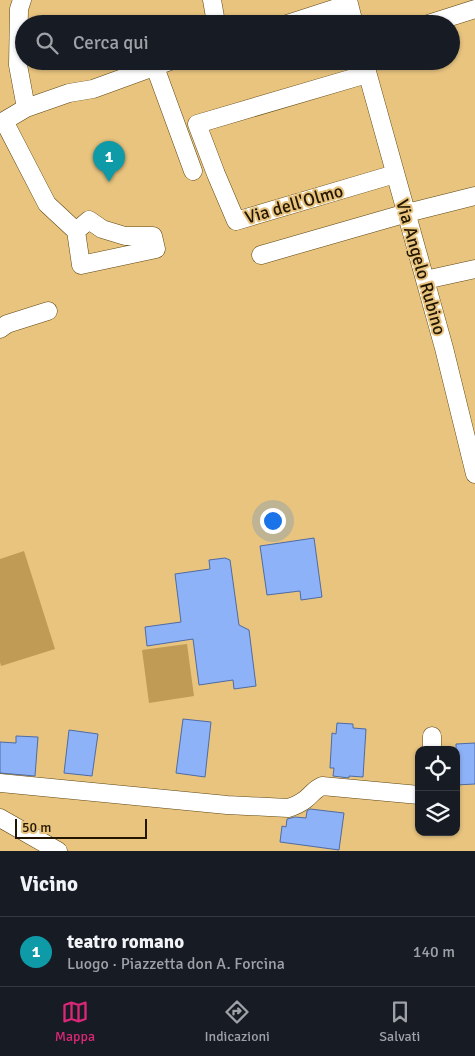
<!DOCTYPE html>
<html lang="it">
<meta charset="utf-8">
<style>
body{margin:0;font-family:Signika,sans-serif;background:#20242c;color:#f1f3f6}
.controls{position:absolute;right:15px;bottom:15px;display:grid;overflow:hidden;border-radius:10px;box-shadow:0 1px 4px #0004}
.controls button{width:45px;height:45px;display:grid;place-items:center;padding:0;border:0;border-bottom:1px solid #363941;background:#171b24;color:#f1f3f6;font:25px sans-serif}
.scale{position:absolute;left:15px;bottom:12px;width:132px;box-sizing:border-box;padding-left:5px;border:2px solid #231600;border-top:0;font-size:14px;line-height:18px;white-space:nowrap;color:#231600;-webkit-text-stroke:4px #e8c47f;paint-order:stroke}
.you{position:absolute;left:272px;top:520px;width:18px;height:18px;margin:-12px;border:4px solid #fff;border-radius:50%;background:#1a73e8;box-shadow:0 0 0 8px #1a73e833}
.badge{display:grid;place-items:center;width:32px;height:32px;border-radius:50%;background:#db2777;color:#fff;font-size:16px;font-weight:700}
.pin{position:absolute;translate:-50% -41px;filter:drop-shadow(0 1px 2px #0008)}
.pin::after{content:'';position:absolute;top:26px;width:18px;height:15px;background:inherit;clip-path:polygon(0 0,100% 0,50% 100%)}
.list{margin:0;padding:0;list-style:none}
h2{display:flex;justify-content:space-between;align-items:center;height:65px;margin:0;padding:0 20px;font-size:21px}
h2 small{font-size:16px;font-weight:400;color:#9ea1a6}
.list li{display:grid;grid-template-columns:32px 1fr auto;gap:15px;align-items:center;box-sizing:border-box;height:70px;padding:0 20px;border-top:1px solid #363941}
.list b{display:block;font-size:19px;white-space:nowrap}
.list p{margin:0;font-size:16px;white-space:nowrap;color:#9ea1a6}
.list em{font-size:16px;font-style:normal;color:#9ea1a6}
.icon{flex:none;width:28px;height:28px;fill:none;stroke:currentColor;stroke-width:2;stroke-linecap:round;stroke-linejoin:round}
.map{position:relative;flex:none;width:475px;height:851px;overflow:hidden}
.search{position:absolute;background:#171b24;box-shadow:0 1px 4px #0004;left:15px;right:15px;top:15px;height:55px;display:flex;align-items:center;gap:12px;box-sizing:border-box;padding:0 18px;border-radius:28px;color:#9ea1a6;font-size:19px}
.sheet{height:135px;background:#171b24}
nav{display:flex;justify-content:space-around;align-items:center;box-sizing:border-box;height:70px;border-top:1px solid #363941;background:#171b24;font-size:14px;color:#9ea1a6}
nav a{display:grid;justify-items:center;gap:2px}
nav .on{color:#db2777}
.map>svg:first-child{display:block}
</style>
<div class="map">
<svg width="475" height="851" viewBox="0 0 475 851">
<rect width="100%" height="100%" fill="#e8c47f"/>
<path fill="#bf9b55" d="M 24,551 L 55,649 L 1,666 L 0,662 L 0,559 Z
M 187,644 L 194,696 L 149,703 L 142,650 Z"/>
<path fill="#8eb2f7" stroke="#4e6ba3" d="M 314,538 L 322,597 L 301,600 L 300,591 L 267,595 L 260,546 Z
M 225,558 L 230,560 L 239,625 L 249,630 L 256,686 L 234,689 L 233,680 L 199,685 L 193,639 L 147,646 L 145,627 L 181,622 L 175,574 L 210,569 L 209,560 Z
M 183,719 L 211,722 L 205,777 L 176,773 Z
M 337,723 L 353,724 L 353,728 L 366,729 L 363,777 L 349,776 L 349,778 L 333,776 L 334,768 L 330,768 L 332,733 L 336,734 Z
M 69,730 L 98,734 L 92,776 L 64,773 Z
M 16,736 L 38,737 L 35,776 L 0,773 L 0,742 L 16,743 Z
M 475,743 L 475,784 L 456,785 L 456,744 Z
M 310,809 L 344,813 L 339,850 L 280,842 L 282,826 L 286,827 L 287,819 L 295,817 L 306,818 L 307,811 Z"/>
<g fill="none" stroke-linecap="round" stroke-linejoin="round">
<defs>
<path id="street" d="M 22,0 L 19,9 L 18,65 L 26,108
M 348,0 L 354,24
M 211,24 L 215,17 L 212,0
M 287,24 L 349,4
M 428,24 L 475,9
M 364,61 L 444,348 L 475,474
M 155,67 L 193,171
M 367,74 L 197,124 L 216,174 L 236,221 L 395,174
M 4,121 L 47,204 L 76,231
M 0,122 L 4,121 L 26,108 L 69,93 L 93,89 L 170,61
M 89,220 L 102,229 L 125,236 L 153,236 L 156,249 L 81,265 L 76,231 Z
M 261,255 L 407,213 L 475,196
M 425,280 L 475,269
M 0,329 L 7,324 L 48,311
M 432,736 L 432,750
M 0,783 L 227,805 L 288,808 C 295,806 301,803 306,799 C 312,794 315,789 322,786 L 419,795
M 0,818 L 58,851"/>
</defs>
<use href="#street" stroke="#5f4610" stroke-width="19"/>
<use href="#street" stroke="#fff" stroke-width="18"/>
</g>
<g text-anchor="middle" stroke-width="4" stroke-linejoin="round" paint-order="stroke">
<g font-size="18" fill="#231600" stroke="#e8c47f">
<text transform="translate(294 204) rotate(-16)" y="6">Via dell'Olmo</text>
<text transform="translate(421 267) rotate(74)" y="6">Via Angelo Rubino</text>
</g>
</g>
</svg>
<div class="controls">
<button><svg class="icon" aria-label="locate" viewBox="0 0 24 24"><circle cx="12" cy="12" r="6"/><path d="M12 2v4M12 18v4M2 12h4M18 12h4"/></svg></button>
<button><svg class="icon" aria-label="layers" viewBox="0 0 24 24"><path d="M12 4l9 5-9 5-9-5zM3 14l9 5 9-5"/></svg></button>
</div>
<div class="scale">50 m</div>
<div class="you"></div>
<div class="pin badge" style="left:109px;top:182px;background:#0f9aa8">1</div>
<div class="search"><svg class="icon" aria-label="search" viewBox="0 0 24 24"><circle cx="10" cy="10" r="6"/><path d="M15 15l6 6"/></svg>Cerca qui</div>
</div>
<section class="sheet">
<h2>Vicino<small></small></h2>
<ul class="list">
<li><span class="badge" style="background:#0f9aa8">1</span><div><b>teatro romano</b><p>Luogo · Piazzetta don A. Forcina</p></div><em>140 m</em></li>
</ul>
</section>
<nav>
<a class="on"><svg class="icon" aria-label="map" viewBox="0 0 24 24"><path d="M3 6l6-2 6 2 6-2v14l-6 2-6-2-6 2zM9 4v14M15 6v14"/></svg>Mappa</a>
<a><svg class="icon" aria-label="directions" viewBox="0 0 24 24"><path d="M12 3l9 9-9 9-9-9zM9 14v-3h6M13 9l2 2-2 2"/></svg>Indicazioni</a>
<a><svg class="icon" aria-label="saved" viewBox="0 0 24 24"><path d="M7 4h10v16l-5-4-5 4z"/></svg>Salvati</a>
</nav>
